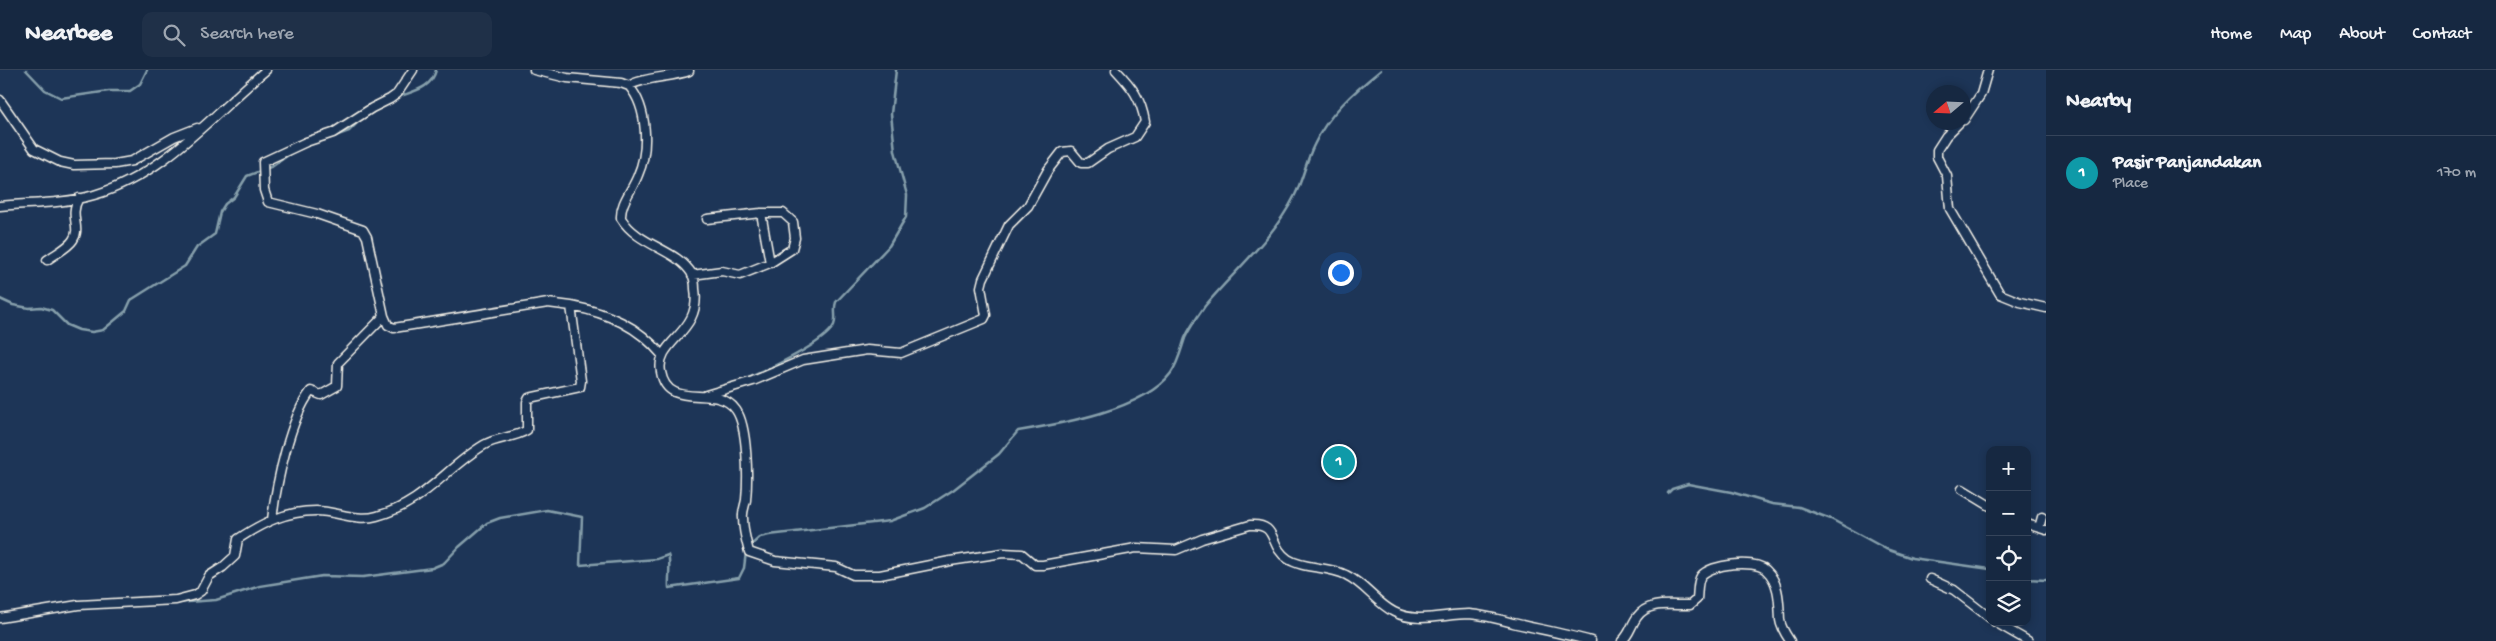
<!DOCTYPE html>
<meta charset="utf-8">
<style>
body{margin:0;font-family:"Gochi Hand",sans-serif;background:#1f3048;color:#f1f3f6}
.controls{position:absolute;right:15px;bottom:15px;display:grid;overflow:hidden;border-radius:10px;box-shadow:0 2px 8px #0003}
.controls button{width:45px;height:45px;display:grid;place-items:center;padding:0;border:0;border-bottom:1px solid #35445a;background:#162841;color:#f1f3f6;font:25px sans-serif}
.compass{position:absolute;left:1926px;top:15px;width:45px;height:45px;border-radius:50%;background:#162841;box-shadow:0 2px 8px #0003;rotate:251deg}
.you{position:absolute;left:1340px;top:202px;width:18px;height:18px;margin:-12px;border:4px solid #fff;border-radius:50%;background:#1a73e8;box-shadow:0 0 0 8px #1a73e833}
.badge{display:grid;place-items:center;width:32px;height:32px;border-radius:50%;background:#8c9099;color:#fff;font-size:16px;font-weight:700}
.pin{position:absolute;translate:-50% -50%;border:2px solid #fff;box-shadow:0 1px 5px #0006}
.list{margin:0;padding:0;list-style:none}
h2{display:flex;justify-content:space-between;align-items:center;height:65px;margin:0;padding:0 20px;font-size:21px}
h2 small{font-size:16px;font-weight:400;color:#9ea6b1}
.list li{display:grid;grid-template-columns:32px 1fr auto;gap:15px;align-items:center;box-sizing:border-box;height:75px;padding:0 20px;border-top:1px solid #35445a}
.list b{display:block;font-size:19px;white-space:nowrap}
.list p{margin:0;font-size:16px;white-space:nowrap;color:#9ea6b1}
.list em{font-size:16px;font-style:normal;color:#9ea6b1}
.icon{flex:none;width:28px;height:28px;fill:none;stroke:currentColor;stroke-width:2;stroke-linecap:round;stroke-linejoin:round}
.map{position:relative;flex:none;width:2046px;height:571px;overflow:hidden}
header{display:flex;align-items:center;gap:30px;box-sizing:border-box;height:70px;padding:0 25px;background:#162841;border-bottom:1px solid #35445a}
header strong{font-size:24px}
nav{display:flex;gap:28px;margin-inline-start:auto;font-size:18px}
.search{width:350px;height:45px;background:#1f3048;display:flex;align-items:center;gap:12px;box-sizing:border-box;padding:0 18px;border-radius:10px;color:#9ea6b1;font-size:19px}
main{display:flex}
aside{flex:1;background:#162841}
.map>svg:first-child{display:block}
</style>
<header>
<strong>Nearbee</strong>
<div class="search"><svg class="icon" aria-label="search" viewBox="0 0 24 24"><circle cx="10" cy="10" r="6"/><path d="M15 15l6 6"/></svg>Search here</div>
<nav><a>Home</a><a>Map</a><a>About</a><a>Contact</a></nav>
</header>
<main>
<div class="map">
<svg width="2046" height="571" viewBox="0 0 2046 571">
<rect width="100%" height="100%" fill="#1d3557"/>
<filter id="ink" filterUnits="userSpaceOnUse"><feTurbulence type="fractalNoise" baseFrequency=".02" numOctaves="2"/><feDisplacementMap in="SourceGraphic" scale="10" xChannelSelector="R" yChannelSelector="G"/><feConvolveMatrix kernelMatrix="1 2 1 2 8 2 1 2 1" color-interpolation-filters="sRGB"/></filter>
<g filter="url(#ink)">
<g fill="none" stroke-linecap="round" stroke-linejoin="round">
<path stroke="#869fab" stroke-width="2.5" d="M 26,0 L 45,20 L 61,28 L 109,21 L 130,21 L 140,14 L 147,0
M 398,27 C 414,21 432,18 436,0
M 324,70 L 349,61 L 362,48
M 0,229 L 13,235 L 29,238 L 41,237 L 52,240 L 67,255 L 79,260 L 92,262 L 103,260 L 126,241 L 131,230 L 185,196 L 197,177 L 215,164 L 220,142 L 225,134 L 234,127 L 247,106 L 273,96 L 294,81
M 744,310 C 764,301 825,274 834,255 C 837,248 833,240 836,232 L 889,176 L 906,147 L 907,125 L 895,81 L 891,44 L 896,0
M 1668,423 L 1672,419 L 1688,414 L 1731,422 L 1772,434 L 1799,437 L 1831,449 L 1886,479 L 1912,488 L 1990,499
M 749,477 L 760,467 L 769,465 L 890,451 L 925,438 L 953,420 L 999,384 L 1018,361 C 1060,354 1144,340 1171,303 C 1178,293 1181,280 1185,268 C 1190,257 1198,246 1205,236 C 1236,199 1273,169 1295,125 C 1303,109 1306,91 1314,75 C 1328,44 1355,21 1381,0
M 2027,509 L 2046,510
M 160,534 L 216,530 L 260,516 L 322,506 L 363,507 L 432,498 L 444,493 L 459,477 L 487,453 L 500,448 L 547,440 L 582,447 L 580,495 L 657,489 L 668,485 C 671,491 668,510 669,518 L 739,508 L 744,498 L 746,482"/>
<defs>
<path id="minor" d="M 413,0 L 397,24 L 390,29 L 372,38 L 333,63 L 306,72 L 263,92 L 264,120 L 268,132 L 317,144 L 363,160 L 367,167 L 384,246 L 388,255 L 394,258 L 548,233 L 571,236
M 534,0 L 567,8 L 621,13 L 629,16 C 648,38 649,80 638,105 C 633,119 620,133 621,148 C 638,176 677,179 692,204 C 694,208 695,215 695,219 C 702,264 655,270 661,302 C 668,343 717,312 736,340 C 748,357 748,409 746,430 C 745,436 742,442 743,448 C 743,460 746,471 749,482 L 775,491 L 836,497 L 853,505 L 880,505 L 950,491 L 1003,483 L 1022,484 L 1035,495 L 1043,495 L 1136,478 L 1176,480 L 1202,469 L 1250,455 C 1279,453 1268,476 1288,489 C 1303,499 1329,496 1346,505 C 1365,514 1376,533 1394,542 C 1417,554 1444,544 1469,544 C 1483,545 1499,549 1513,553 C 1539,559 1565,564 1591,571
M 629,16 C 639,8 673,7 689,1
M 0,30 L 34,79 L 60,92 L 74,95 L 115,94 L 132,91 L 174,67 L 197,58
M 1964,50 L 1981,24 L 1988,0
M 1960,52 L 1946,66 L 1937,80 L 1937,87 L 1947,106 L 1950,139 L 2000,224 L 2020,232 L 2046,238
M 0,136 C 32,133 63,134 94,125 C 164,105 212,45 266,0
M 761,143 L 770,193
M 47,190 C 55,184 68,178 73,170 C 82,157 68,146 79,128
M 692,205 L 722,201 L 740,205 L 770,193 L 792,179 L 795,168 L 793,152 L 783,143 L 761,143 L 707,149
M 706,325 L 753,311 L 803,290 L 867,280 L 901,283 L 984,249 L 986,245 L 981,217 L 983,209 L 1009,155 L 1028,136 L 1048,100 L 1062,82 L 1071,81 L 1081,93 L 1088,93 L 1108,79 L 1135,67 L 1145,52 C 1141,28 1132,17 1116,0
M 1962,419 L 1990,436
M 272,450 C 276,415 290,348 311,321 L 321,325 L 337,316 L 338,293 L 384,246
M 2027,454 L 2046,460
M 2039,458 L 2042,447
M 1930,509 L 1954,520 L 1990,548
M 0,548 L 78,535 L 176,530 L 195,525 L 201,521 L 209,506 L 223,497 L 235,486 L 238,469 C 262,453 286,441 316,441 C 336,441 357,452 377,446 C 425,433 444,399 484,375 C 497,367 515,368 527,360 L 527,332 L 529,328 L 580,317 L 581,311 L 571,236 C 608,243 638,256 662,285
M 1995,552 L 2028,571
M 1622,571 C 1630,564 1631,555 1637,547 C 1649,530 1672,536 1690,535 L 1697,529 C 1698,522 1697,512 1701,506 C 1710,494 1754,489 1766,500 C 1780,513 1779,533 1780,550 C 1781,558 1786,565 1790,571"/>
</defs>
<use href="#minor" stroke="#f4f1e8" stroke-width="11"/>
<use href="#minor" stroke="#1d3557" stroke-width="8"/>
</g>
</g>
</svg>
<div class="controls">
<button>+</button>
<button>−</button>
<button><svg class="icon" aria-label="locate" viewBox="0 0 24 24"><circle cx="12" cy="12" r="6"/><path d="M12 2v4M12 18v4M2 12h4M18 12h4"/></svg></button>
<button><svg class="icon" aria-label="layers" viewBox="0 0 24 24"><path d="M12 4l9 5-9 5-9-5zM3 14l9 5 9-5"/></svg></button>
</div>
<svg class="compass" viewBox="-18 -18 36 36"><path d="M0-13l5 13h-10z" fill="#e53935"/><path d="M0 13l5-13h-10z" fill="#9ea6b1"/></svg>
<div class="you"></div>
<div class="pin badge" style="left:1339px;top:392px;background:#0f9aa8">1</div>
</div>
<aside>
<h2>Nearby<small></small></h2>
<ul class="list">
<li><span class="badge" style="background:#0f9aa8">1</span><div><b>Pasir Panjandakan</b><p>Place</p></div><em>170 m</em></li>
</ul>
</aside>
</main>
